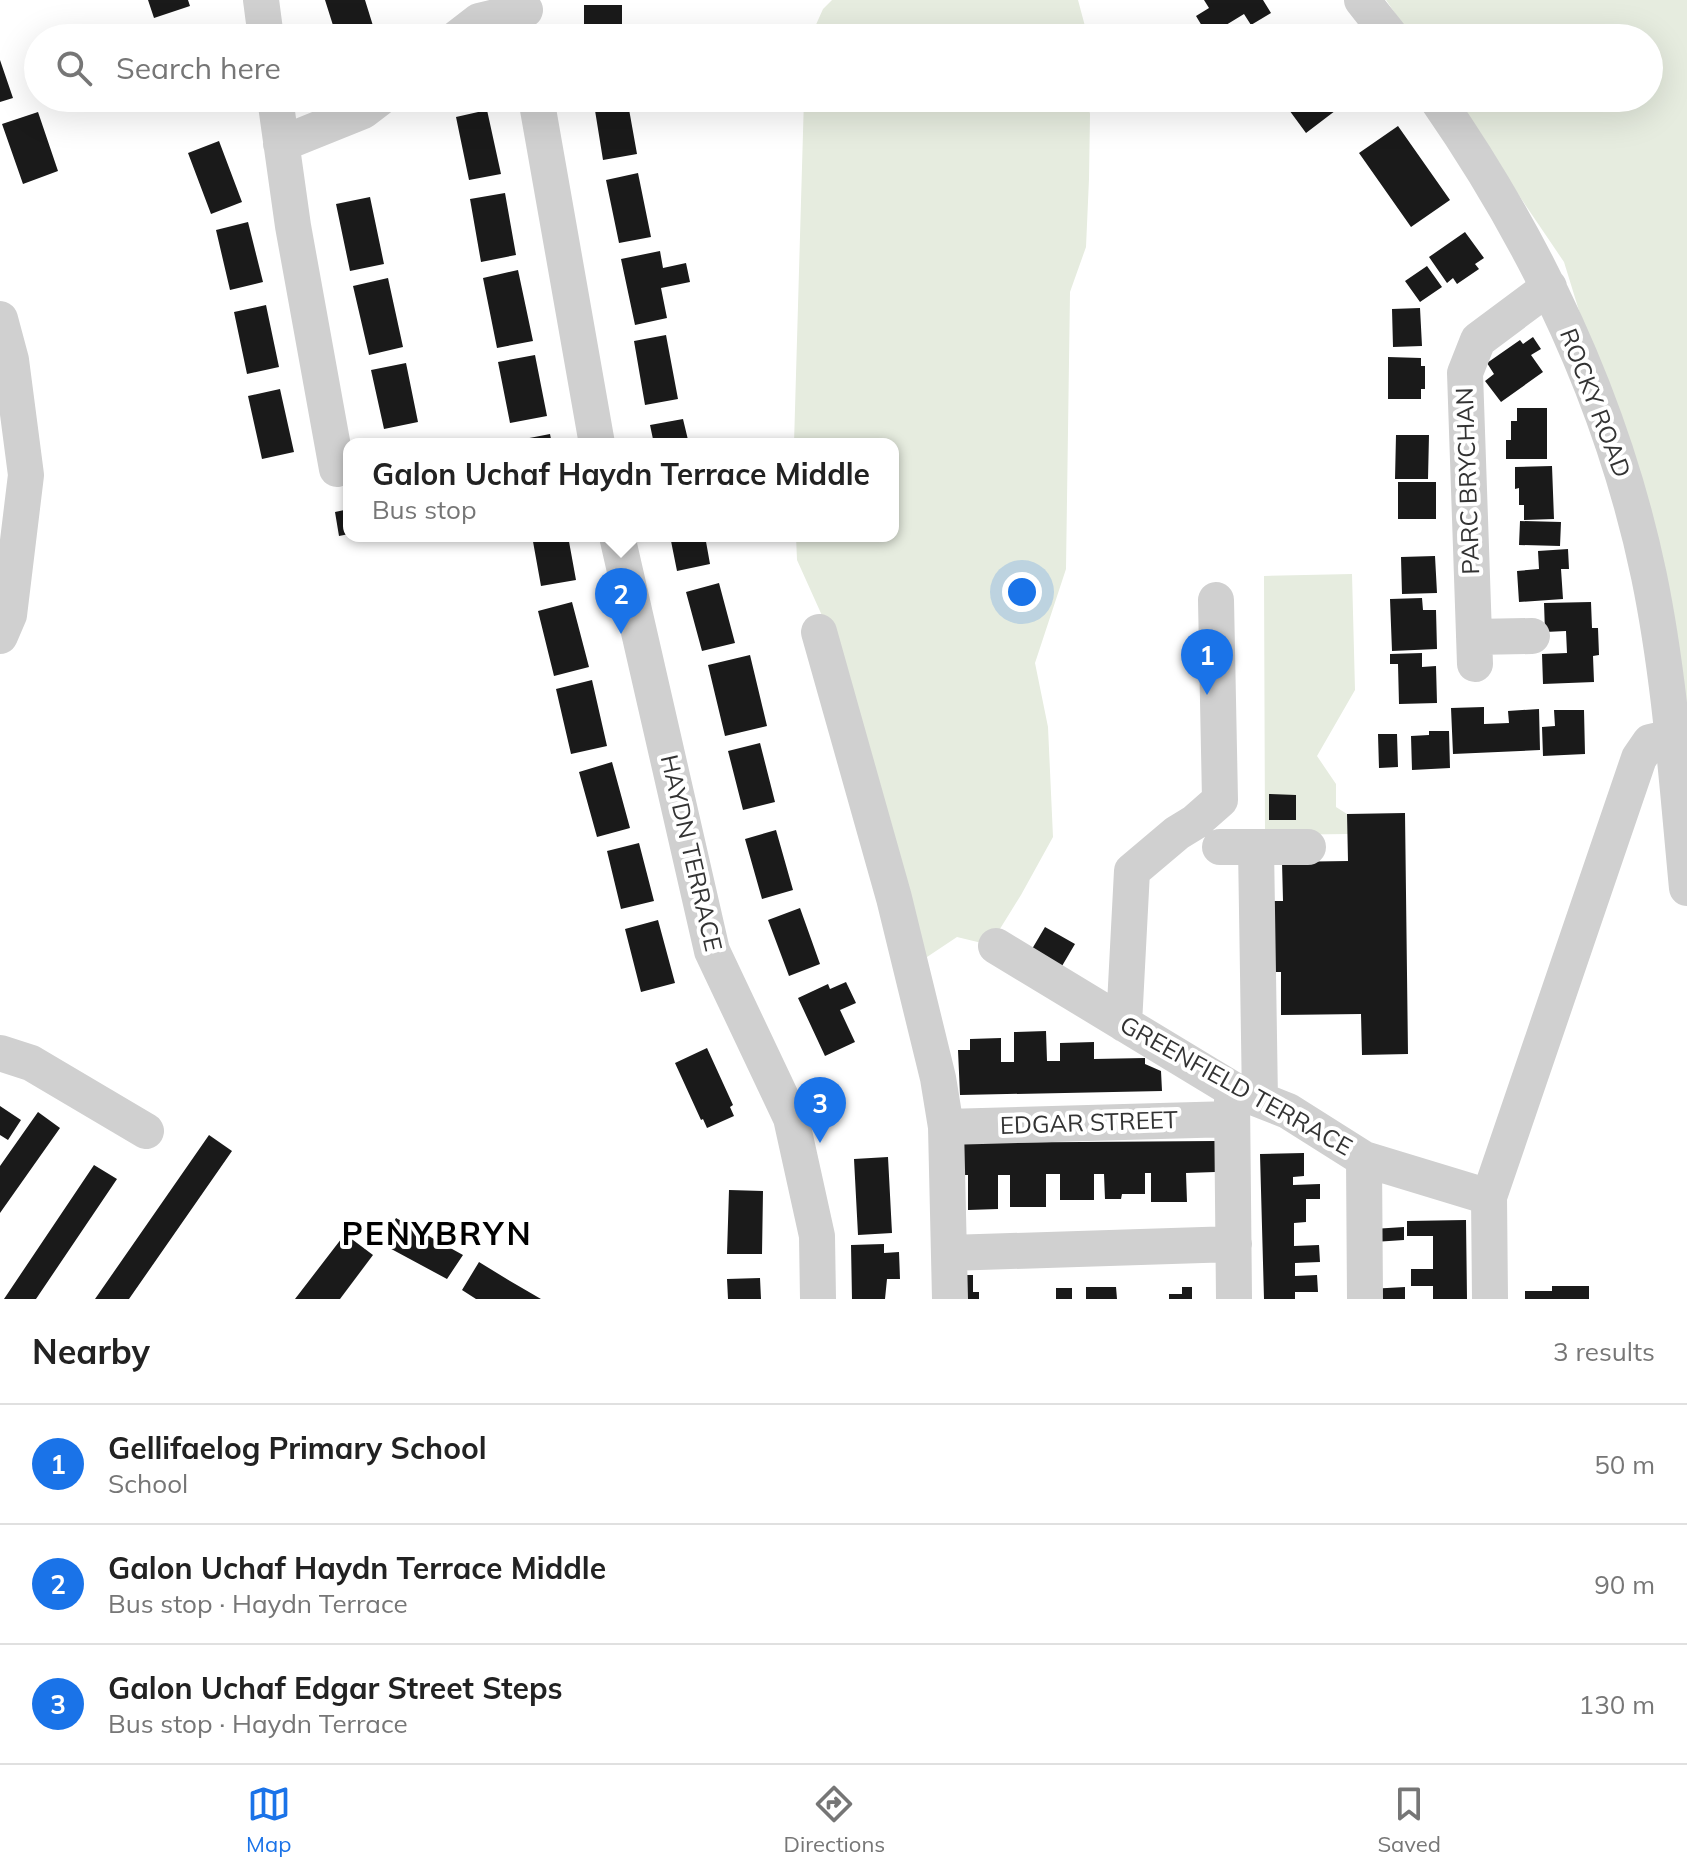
<!DOCTYPE html>
<meta charset="utf-8">
<style>
body{margin:0;font-family:Mulish,sans-serif;background:#f6f6f6;color:#222}
.you{position:absolute;left:1022px;top:592px;width:28px;height:28px;margin:-20px;border:6px solid #fff;border-radius:50%;background:#1a73e8;box-shadow:0 0 0 12px #1a73e833}
.badge{display:grid;place-items:center;width:52px;height:52px;border-radius:50%;background:#1a73e8;color:#fff;font-size:26px;font-weight:700}
.pin{position:absolute;translate:-50% -66px;filter:drop-shadow(0 2px 4px #0008)}
.pin::after{content:'';position:absolute;top:42px;width:28px;height:24px;background:inherit;clip-path:polygon(0 0,100% 0,50% 100%)}
.popup{position:absolute;left:343px;top:438px;width:556px;height:104px;box-sizing:border-box;display:grid;place-content:center;border-radius:16px;background:#fff;filter:drop-shadow(0 2px 6px #0005);font-size:26px;white-space:nowrap;color:#767676}
.popup b{font-size:30px;color:#222}
.popup::after{content:'';position:absolute;left:50%;top:100%;margin-left:-16px;border:16px solid transparent;border-top-color:#fff}
.list{margin:0;padding:0;list-style:none}
h2{display:flex;justify-content:space-between;align-items:center;height:104px;margin:0;padding:0 32px;font-size:34px}
h2 small{font-size:26px;font-weight:400;color:#767676}
.list li{display:grid;grid-template-columns:52px 1fr auto;gap:24px;align-items:center;box-sizing:border-box;height:120px;padding:0 32px;border-top:2px solid #e0e0e0}
.list b{display:block;font-size:30px;white-space:nowrap}
.list p{margin:0;font-size:26px;white-space:nowrap;color:#767676}
.list em{font-size:26px;font-style:normal;color:#767676}
.icon{flex:none;width:44px;height:44px;fill:none;stroke:currentColor;stroke-width:2;stroke-linecap:round;stroke-linejoin:round}
.map{position:relative;flex:none;width:1687px;height:1299px;overflow:hidden}
.search{position:absolute;background:#fff;box-shadow:0 8px 32px #0002;left:24px;right:24px;top:24px;height:88px;display:flex;align-items:center;gap:20px;box-sizing:border-box;padding:0 28px;border-radius:44px;color:#767676;font-size:30px}
.sheet{height:464px;background:#fff}
nav{display:flex;justify-content:space-around;align-items:center;box-sizing:border-box;height:112px;border-top:2px solid #e0e0e0;background:#fff;font-size:22px;color:#767676}
nav a{display:grid;justify-items:center;gap:4px}
nav .on{color:#1a73e8}
.map>svg:first-child{display:block}
</style>
<div class="map">
<svg width="1687" height="1299" viewBox="0 0 1687 1299">
<rect width="100%" height="100%" fill="#fff"/>
<path fill="#e6ecdf" d="M 832,0 L 1078,0 L 1086,30 L 1085,38 L 810,38 L 823,9 Z
M 1386,0 L 1687,0 L 1687,749 L 1668,599 L 1564,262 L 1453,98 L 1649,98 L 1649,38 L 1412,38 Z
M 804,98 L 1087,98 L 1090,114 L 1089,179 L 1086,247 L 1070,292 L 1066,569 L 1035,663 L 1048,727 L 1053,837 L 1021,895 L 990,945 L 957,937 L 918,963 L 842,660 L 797,560 L 796,536 L 893,536 L 893,444 L 794,444 Z
M 1352,574 L 1355,690 L 1317,756 L 1336,784 L 1336,807 L 1347,814 L 1348,834 L 1265,835 L 1264,576 Z"/>
<path fill="#1a1a1a" d="M 148,0 L 188,0 L 190,6 L 154,18 Z
M 325,0 L 365,0 L 374,29 L 345,38 L 337,38 Z
M 1204,0 L 1263,0 L 1271,13 L 1251,25 L 1244,14 L 1208,36 L 1196,16 L 1209,8 Z
M 584,5 L 622,5 L 622,38 L 584,38 Z
M 177,29 L 180,38 L 155,38 Z
M 0,60 L 13,98 L 0,102 Z
M 166,98 L 194,98 L 170,107 Z
M 593,98 L 627,98 L 637,154 L 603,160 Z
M 1283,98 L 1352,98 L 1306,133 L 1281,99 Z
M 487,110 L 501,174 L 469,180 L 456,117 Z
M 38,112 L 58,171 L 23,184 L 2,124 Z
M 1398,126 L 1450,200 L 1411,227 L 1359,153 Z
M 219,141 L 242,202 L 211,214 L 188,153 Z
M 638,173 L 651,237 L 619,243 L 606,180 Z
M 505,193 L 516,255 L 481,262 L 470,199 Z
M 370,197 L 384,264 L 350,271 L 336,204 Z
M 248,222 L 263,282 L 230,290 L 216,230 Z
M 1465,232 L 1484,258 L 1475,264 L 1479,269 L 1457,284 L 1453,278 L 1447,283 L 1429,257 Z
M 660,251 L 663,268 L 686,263 L 690,282 L 661,288 L 667,318 L 635,325 L 621,259 Z
M 1427,266 L 1442,287 L 1420,302 L 1405,281 Z
M 518,270 L 533,341 L 497,348 L 483,278 Z
M 388,278 L 403,347 L 369,355 L 353,286 Z
M 266,305 L 279,367 L 247,374 L 234,312 Z
M 1420,308 L 1422,346 L 1393,347 L 1392,309 Z
M 666,335 L 678,399 L 645,405 L 634,341 Z
M 1533,337 L 1541,349 L 1531,355 L 1543,372 L 1501,402 L 1485,381 L 1494,374 L 1487,363 L 1520,340 L 1523,344 Z
M 535,355 L 547,416 L 510,423 L 498,362 Z
M 1388,357 L 1421,358 L 1421,366 L 1425,366 L 1425,389 L 1421,389 L 1421,399 L 1388,399 Z
M 406,363 L 418,422 L 384,429 L 371,370 Z
M 280,389 L 294,452 L 262,459 L 248,396 Z
M 1517,408 L 1547,408 L 1547,459 L 1506,459 L 1506,440 L 1511,440 L 1511,421 L 1517,421 Z
M 683,419 L 689,444 L 654,444 L 650,425 Z
M 550,434 L 552,444 L 514,444 L 514,441 Z
M 1396,435 L 1429,435 L 1428,479 L 1395,479 Z
M 1552,466 L 1554,519 L 1524,520 L 1524,505 L 1519,505 L 1519,488 L 1515,489 L 1515,467 Z
M 1398,482 L 1436,482 L 1436,519 L 1398,519 Z
M 349,509 L 349,534 L 339,536 L 335,512 Z
M 1520,521 L 1561,522 L 1560,546 L 1519,545 Z
M 532,536 L 568,536 L 576,580 L 541,586 Z
M 670,536 L 705,536 L 710,564 L 677,571 Z
M 1568,549 L 1569,569 L 1561,569 L 1563,599 L 1519,602 L 1517,571 L 1539,569 L 1538,551 Z
M 1435,556 L 1437,593 L 1402,594 L 1401,557 Z
M 719,583 L 735,643 L 702,651 L 686,592 Z
M 1422,598 L 1423,610 L 1436,610 L 1437,649 L 1392,651 L 1390,599 Z
M 572,602 L 589,667 L 554,676 L 538,611 Z
M 1591,602 L 1592,628 L 1598,628 L 1599,655 L 1593,656 L 1594,682 L 1543,684 L 1542,654 L 1567,653 L 1566,631 L 1545,632 L 1544,603 Z
M 1422,653 L 1422,667 L 1436,666 L 1437,703 L 1399,704 L 1398,664 L 1390,664 L 1390,654 Z
M 750,655 L 767,726 L 725,736 L 708,665 Z
M 592,680 L 607,746 L 571,754 L 556,689 Z
M 1484,707 L 1484,724 L 1509,723 L 1508,711 L 1539,709 L 1540,750 L 1453,754 L 1451,708 Z
M 1554,710 L 1584,710 L 1585,754 L 1543,756 L 1542,727 L 1555,726 Z
M 1429,731 L 1449,731 L 1450,768 L 1412,770 L 1411,736 L 1429,735 Z
M 1378,734 L 1397,734 L 1398,767 L 1379,768 Z
M 760,743 L 775,802 L 743,810 L 728,751 Z
M 612,762 L 630,828 L 597,837 L 579,772 Z
M 1269,794 L 1296,795 L 1296,820 L 1269,820 Z
M 1405,813 L 1408,1054 L 1362,1055 L 1361,1014 L 1281,1015 L 1281,972 L 1268,972 L 1267,901 L 1283,901 L 1282,862 L 1348,861 L 1347,814 Z
M 776,830 L 793,890 L 762,899 L 745,839 Z
M 639,843 L 654,901 L 621,909 L 607,851 Z
M 800,908 L 820,964 L 789,976 L 768,920 Z
M 658,920 L 675,983 L 641,992 L 625,929 Z
M 1045,927 L 1075,944 L 1062,966 L 1032,949 Z
M 846,982 L 856,1003 L 840,1010 L 855,1042 L 825,1056 L 798,998 L 828,984 L 830,989 Z
M 1046,1031 L 1047,1061 L 1060,1061 L 1060,1043 L 1094,1042 L 1094,1059 L 1145,1058 L 1145,1064 L 1161,1071 L 1162,1091 L 960,1095 L 958,1050 L 970,1050 L 970,1039 L 1001,1038 L 1001,1062 L 1014,1062 L 1014,1032 Z
M 707,1048 L 733,1105 L 730,1107 L 734,1116 L 707,1128 L 703,1119 L 701,1120 L 675,1063 Z
M 0,1106 L 21,1120 L 8,1140 L 0,1135 Z
M 38,1112 L 60,1128 L 0,1213 L 0,1166 Z
M 209,1135 L 232,1151 L 129,1299 L 95,1299 Z
M 1215,1141 L 1215,1172 L 1186,1173 L 1187,1202 L 1151,1202 L 1151,1173 L 1145,1173 L 1145,1194 L 1122,1194 L 1121,1199 L 1105,1199 L 1104,1174 L 1094,1174 L 1094,1200 L 1060,1200 L 1060,1174 L 1046,1174 L 1046,1207 L 1010,1207 L 1010,1175 L 998,1175 L 998,1209 L 968,1210 L 968,1175 L 957,1175 L 957,1143 Z
M 1304,1153 L 1304,1176 L 1293,1177 L 1293,1185 L 1320,1184 L 1320,1199 L 1306,1199 L 1306,1222 L 1294,1223 L 1294,1246 L 1319,1245 L 1320,1262 L 1295,1263 L 1295,1276 L 1317,1275 L 1318,1292 L 1295,1292 L 1295,1299 L 1264,1299 L 1260,1154 Z
M 888,1157 L 892,1233 L 858,1235 L 854,1159 Z
M 94,1165 L 117,1179 L 36,1299 L 4,1299 Z
M 729,1190 L 763,1191 L 762,1254 L 727,1254 Z
M 396,1218 L 463,1255 L 447,1279 L 382,1244 Z
M 1466,1220 L 1467,1299 L 1433,1299 L 1433,1286 L 1411,1286 L 1411,1269 L 1433,1269 L 1433,1236 L 1407,1236 L 1407,1221 Z
M 1404,1227 L 1404,1240 L 1374,1242 L 1373,1229 Z
M 345,1234 L 373,1255 L 340,1299 L 295,1299 Z
M 884,1244 L 884,1253 L 899,1252 L 900,1279 L 887,1279 L 885,1299 L 852,1299 L 851,1245 Z
M 479,1262 L 510,1281 L 541,1299 L 476,1299 L 462,1290 Z
M 961,1275 L 973,1275 L 973,1292 L 979,1292 L 979,1299 L 961,1299 Z
M 760,1278 L 761,1299 L 728,1299 L 727,1279 Z
M 1552,1286 L 1589,1286 L 1589,1299 L 1525,1299 L 1525,1291 L 1552,1291 Z
M 1086,1287 L 1116,1287 L 1117,1299 L 1086,1299 Z
M 1182,1287 L 1192,1287 L 1192,1299 L 1169,1299 L 1169,1294 L 1182,1294 Z
M 1405,1287 L 1405,1299 L 1369,1299 L 1369,1289 Z
M 1056,1288 L 1072,1288 L 1072,1299 L 1056,1299 Z"/>
<g fill="none" stroke-linecap="round" stroke-linejoin="round">
<path stroke="#d0d0d0" stroke-width="36" d="M 261,0 L 266,38
M 1362,0 L 1392,38
M 457,38 L 479,21 L 525,10
M 275,98 L 293,226 L 337,469
M 536,98 L 597,444
M 1436,98 C 1536,242 1613,404 1649,576 C 1670,678 1677,784 1687,888
M 281,144 L 363,111 L 380,98
M 0,319 L 11,360 L 26,475 L 9,615 L 0,636
M 617,536 L 712,951 L 791,1118 L 817,1236 L 818,1299
M 819,632 L 894,898 L 938,1078 L 946,1127 L 950,1299
M 1474,637 L 1532,636
M 1475,664 L 1465,373 L 1478,340 L 1549,287
M 1220,847 L 1308,847
M 1256,847 L 1260,1100
M 996,946 L 1232,1089 L 1288,1111 L 1364,1159 L 1489,1197
M 1124,1024 L 1132,871 L 1177,833 L 1195,822 L 1220,800 L 1216,600
M 0,1053 L 31,1063 L 146,1131
M 1232,1098 L 1234,1299
M 946,1127 L 1232,1119
M 1364,1159 L 1365,1299
M 949,1253 L 1234,1244
M 1490,1299 L 1489,1197 L 1639,758 L 1650,742 L 1672,737"/>
</g>
<g text-anchor="middle" stroke-width="8" stroke-linejoin="round" paint-order="stroke">
<g font-size="24" fill="#333" stroke="#fff">
<text transform="translate(1595 403) rotate(69)" y="8">ROCKY ROAD</text>
<text transform="translate(1468 481) rotate(-92)" y="8">PARC BRYCHAN</text>
<text transform="translate(691 853) rotate(77)" y="8">HAYDN TERRACE</text>
<text transform="translate(1236 1086) rotate(29)" y="8">GREENFIELD TERRACE</text>
<text transform="translate(1089 1123) rotate(-2)" y="8">EDGAR STREET</text>
</g>
<g font-size="32" font-weight="bold" letter-spacing="2" fill="#000" stroke="#fff">
<text x="437" y="1245">PENYBRYN</text>
</g>
</g>
</svg>
<div class="you"></div>
<div class="pin badge" style="left:1207px;top:695px">1</div>
<div class="pin badge" style="left:621px;top:634px">2</div>
<div class="popup"><b>Galon Uchaf Haydn Terrace Middle</b>Bus stop</div>
<div class="pin badge" style="left:820px;top:1143px">3</div>
<div class="search"><svg class="icon" aria-label="search" viewBox="0 0 24 24"><circle cx="10" cy="10" r="6"/><path d="M15 15l6 6"/></svg>Search here</div>
</div>
<section class="sheet">
<h2>Nearby<small>3 results</small></h2>
<ul class="list">
<li><span class="badge">1</span><div><b>Gellifaelog Primary School</b><p>School</p></div><em>50 m</em></li>
<li><span class="badge">2</span><div><b>Galon Uchaf Haydn Terrace Middle</b><p>Bus stop · Haydn Terrace</p></div><em>90 m</em></li>
<li><span class="badge">3</span><div><b>Galon Uchaf Edgar Street Steps</b><p>Bus stop · Haydn Terrace</p></div><em>130 m</em></li>
</ul>
</section>
<nav>
<a class="on"><svg class="icon" aria-label="map" viewBox="0 0 24 24"><path d="M3 6l6-2 6 2 6-2v14l-6 2-6-2-6 2zM9 4v14M15 6v14"/></svg>Map</a>
<a><svg class="icon" aria-label="directions" viewBox="0 0 24 24"><path d="M12 3l9 9-9 9-9-9zM9 14v-3h6M13 9l2 2-2 2"/></svg>Directions</a>
<a><svg class="icon" aria-label="saved" viewBox="0 0 24 24"><path d="M7 4h10v16l-5-4-5 4z"/></svg>Saved</a>
</nav>
